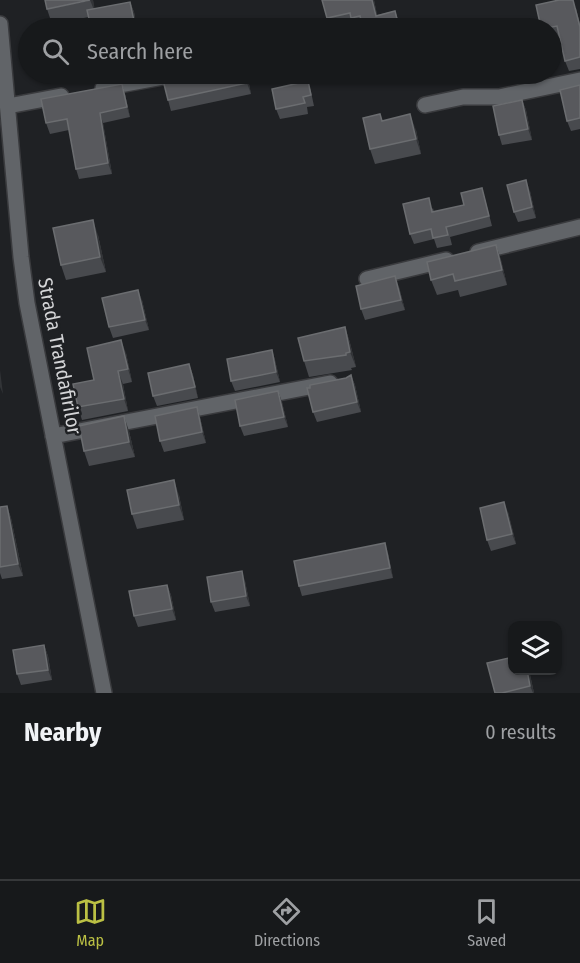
<!DOCTYPE html>
<style>
body{margin:0;font-family:"Fira Sans Condensed",sans-serif;background:#202224;color:#f1f3f6}
.controls{position:absolute;right:18px;bottom:18px;display:grid;overflow:hidden;border-radius:12px;box-shadow:0 2px 4px #0004}
.controls button{width:54px;height:54px;display:grid;place-items:center;padding:0;border:0;border-bottom:2px solid #36383a;background:#17191b;color:#f1f3f6;font:30px sans-serif}
.list{margin:0;padding:0;list-style:none}
h2{display:flex;justify-content:space-between;align-items:center;height:78px;margin:0;padding:0 24px;font-size:26px}
h2 small{font-size:20px;font-weight:400;color:#9ea0a3}
.icon{flex:none;width:33px;height:33px;fill:none;stroke:currentColor;stroke-width:2;stroke-linecap:round;stroke-linejoin:round}
.map{position:relative;flex:none;width:580px;height:693px;overflow:hidden}
.search{position:absolute;background:#17191b;box-shadow:0 2px 4px #0004;left:18px;right:18px;top:18px;height:66px;display:flex;align-items:center;gap:15px;box-sizing:border-box;padding:0 21px;border-radius:33px;color:#9ea0a3;font-size:22px}
.sheet{height:186px;background:#17191b}
nav{display:flex;justify-content:space-around;align-items:center;box-sizing:border-box;height:84px;border-top:2px solid #36383a;background:#17191b;font-size:16px;color:#9ea0a3}
nav a{display:grid;justify-items:center;gap:3px}
nav .on{color:#bbc044}
.map>svg:first-child{display:block}
</style>
<div class="map">
<svg width="580" height="693" viewBox="0 0 580 693">
<rect width="100%" height="100%" fill="#1f2124"/>
<g fill="none" stroke-linecap="round" stroke-linejoin="round">
<defs>
<path id="street" d="M 0,24 L 21,257 L 27,303 L 104,693
M 103,88 L 179,74
M 425,105 L 463,97 L 499,97 L 580,80
M 8,106 L 61,96
M 478,252 L 580,227
M 367,279 L 446,260
M 53,436 L 330,383"/>
</defs>
<use href="#street" stroke="#3a3b3e" stroke-width="18"/>
<use href="#street" stroke="#616468" stroke-width="15"/>
</g>
<path fill="#484a4e" d="M 93,0 L 94,9 L 130,2 L 134,12 L 137,28 L 91,28 L 89,17 L 52,24 L 47,9 Z
M 374,0 L 377,15 L 395,11 L 401,28 L 355,28 L 354,26 L 344,28 L 330,28 L 327,18 Z
M 576,8 L 580,24 L 580,69 L 569,71 L 565,61 L 559,37 L 552,39 L 552,28 L 541,28 Z
M 247,74 L 251,94 L 171,111 L 168,100 Z
M 306,74 L 324,74 L 308,77 Z
M 308,81 L 311,92 L 314,106 L 307,107 L 308,114 L 280,119 L 276,109 Z
M 122,84 L 125,94 L 130,117 L 103,123 L 112,174 L 79,179 L 76,169 L 69,130 L 50,134 L 46,123 Z
M 580,85 L 580,129 L 571,131 L 567,121 Z
M 522,100 L 526,110 L 532,140 L 502,145 L 499,135 Z
M 380,114 L 382,120 L 416,130 L 421,154 L 375,164 L 370,149 Z
M 482,188 L 485,199 L 492,226 L 450,237 L 452,245 L 437,248 L 434,239 L 414,244 L 410,234 L 433,208 L 434,212 L 464,205 Z
M 530,191 L 536,218 L 518,222 L 514,212 Z
M 98,235 L 106,272 L 66,280 L 61,265 Z
M 496,245 L 501,260 L 507,285 L 460,297 L 458,290 L 437,295 L 431,280 Z
M 399,287 L 405,310 L 365,320 L 361,309 Z
M 142,300 L 149,330 L 113,338 L 109,327 Z
M 345,327 L 350,343 L 356,367 L 351,368 L 352,370 L 309,377 L 304,361 Z
M 272,350 L 275,360 L 280,382 L 235,391 L 231,381 Z
M 126,353 L 132,382 L 123,384 L 128,411 L 82,420 L 78,407 L 94,380 Z
M 189,364 L 193,375 L 198,398 L 157,406 L 153,396 Z
M 351,375 L 355,385 L 361,412 L 317,422 L 313,412 L 346,378 Z
M 278,391 L 282,402 L 288,427 L 244,436 L 240,426 Z
M 200,417 L 206,443 L 164,452 L 160,441 Z
M 129,431 L 135,457 L 89,466 L 84,451 Z
M 179,495 L 184,520 L 137,529 L 132,514 Z
M 7,506 L 11,518 L 23,576 L 2,579 L 0,573 L 0,507 Z
M 508,512 L 516,544 L 491,551 L 487,540 Z
M 388,553 L 393,578 L 302,596 L 299,586 Z
M 245,581 L 250,606 L 215,612 L 211,602 Z
M 167,585 L 171,595 L 176,620 L 138,627 L 134,616 Z
M 44,645 L 48,656 L 52,680 L 21,685 L 17,674 Z
M 513,670 L 529,670 L 534,693 L 495,693 Z"/>
<path fill="#323437" d="M 90,0 L 93,0 L 96,15 Z
M 372,0 L 374,0 L 380,28 L 376,16 Z
M 130,2 L 134,12 L 137,28 L 134,21 Z
M 395,11 L 400,25 L 401,28 L 400,28 L 398,23 Z
M 245,74 L 247,74 L 251,94 L 247,83 Z
M 122,84 L 125,94 L 130,117 L 127,107 Z
M 522,100 L 526,110 L 532,140 L 528,129 Z
M 100,113 L 103,123 L 112,174 L 108,163 Z
M 410,114 L 416,130 L 421,154 L 416,139 Z
M 526,180 L 530,191 L 536,218 L 532,207 Z
M 93,220 L 98,235 L 106,272 L 100,257 Z
M 496,245 L 501,260 L 507,285 L 502,270 Z
M 395,276 L 399,287 L 405,310 L 401,300 Z
M 138,290 L 142,300 L 149,330 L 145,320 Z
M 345,327 L 350,343 L 356,367 L 350,352 Z
M 121,340 L 126,353 L 132,382 L 128,369 Z
M 272,350 L 275,360 L 280,382 L 276,372 Z
M 189,364 L 193,375 L 198,398 L 195,387 Z
M 0,370 L 3,394 L 0,387 Z
M 118,371 L 123,384 L 128,411 L 124,399 Z
M 351,375 L 355,385 L 361,412 L 357,402 Z
M 278,391 L 282,402 L 288,427 L 284,417 Z
M 197,407 L 200,417 L 206,443 L 202,432 Z
M 124,416 L 129,431 L 135,457 L 129,442 Z
M 174,480 L 179,495 L 184,520 L 179,505 Z
M 504,502 L 508,512 L 516,544 L 512,534 Z
M 7,506 L 11,518 L 23,576 L 18,564 Z
M 385,543 L 388,553 L 393,578 L 390,568 Z
M 242,571 L 245,581 L 250,606 L 246,596 Z
M 167,585 L 171,595 L 176,620 L 172,609 Z
M 44,645 L 48,656 L 52,680 L 48,670 Z
M 527,670 L 529,670 L 534,693 L 533,693 L 530,686 Z"/>
<path fill="#58595d" stroke="#6b6d70" stroke-width="1.5" d="M 45,0 L 90,0 L 47,9 Z
M 322,0 L 372,0 L 376,16 L 395,11 L 398,23 L 389,25 L 390,28 L 363,28 L 360,16 L 351,18 L 350,13 L 327,18 Z
M 559,0 L 573,0 L 580,27 L 580,57 L 565,61 L 557,26 L 546,28 L 541,28 L 536,5 Z
M 130,2 L 134,21 L 91,28 L 87,10 Z
M 175,74 L 245,74 L 247,83 L 168,100 L 162,76 Z
M 308,81 L 311,95 L 303,97 L 305,103 L 276,109 L 272,89 Z
M 122,84 L 127,107 L 100,113 L 108,163 L 76,169 L 67,119 L 46,123 L 41,99 Z
M 580,85 L 580,118 L 567,121 L 560,90 Z
M 522,100 L 528,129 L 499,135 L 493,106 Z
M 380,114 L 382,121 L 410,114 L 416,139 L 370,149 L 363,118 Z
M 526,180 L 532,207 L 514,212 L 507,185 Z
M 482,188 L 489,216 L 446,227 L 448,235 L 433,238 L 431,229 L 410,234 L 403,204 L 429,198 L 432,212 L 464,205 L 461,193 Z
M 93,220 L 100,257 L 61,265 L 53,228 Z
M 496,245 L 502,270 L 455,281 L 453,274 L 431,280 L 427,262 Z
M 395,276 L 401,300 L 361,309 L 356,286 Z
M 138,290 L 145,320 L 109,327 L 102,298 Z
M 345,327 L 350,352 L 346,353 L 346,355 L 304,361 L 298,338 Z
M 121,340 L 128,369 L 118,371 L 124,399 L 78,407 L 73,384 L 94,380 L 87,348 Z
M 272,350 L 276,372 L 231,381 L 227,359 Z
M 189,364 L 195,387 L 153,396 L 148,373 Z
M 351,375 L 357,402 L 313,412 L 307,388 L 310,388 L 310,385 L 346,378 Z
M 278,391 L 284,417 L 240,426 L 235,400 Z
M 197,407 L 202,432 L 160,441 L 155,416 Z
M 124,416 L 129,442 L 84,451 L 79,426 Z
M 174,480 L 179,505 L 132,514 L 127,490 Z
M 504,502 L 512,534 L 487,540 L 480,508 Z
M 7,506 L 18,564 L 0,567 L 0,507 Z
M 385,543 L 390,568 L 299,586 L 294,561 Z
M 242,571 L 246,596 L 211,602 L 207,577 Z
M 167,585 L 172,609 L 134,616 L 129,591 Z
M 44,645 L 48,670 L 17,674 L 13,650 Z
M 513,657 L 513,670 L 527,670 L 530,686 L 502,693 L 495,693 L 487,663 Z"/>
<g text-anchor="middle" stroke-width="5" stroke-linejoin="round" paint-order="stroke">
<g font-size="20" fill="#d4d5d7" stroke="#1f2124">
<text transform="translate(60 356) rotate(79)" y="7">Strada Trandafirilor</text>
</g>
</g>
</svg>
<div class="controls">
<button><svg class="icon" aria-label="layers" viewBox="0 0 24 24"><path d="M12 4l9 5-9 5-9-5zM3 14l9 5 9-5"/></svg></button>
</div>
<div class="search"><svg class="icon" aria-label="search" viewBox="0 0 24 24"><circle cx="10" cy="10" r="6"/><path d="M15 15l6 6"/></svg>Search here</div>
</div>
<section class="sheet">
<h2>Nearby<small>0 results</small></h2>
<ul class="list">
</ul>
</section>
<nav>
<a class="on"><svg class="icon" aria-label="map" viewBox="0 0 24 24"><path d="M3 6l6-2 6 2 6-2v14l-6 2-6-2-6 2zM9 4v14M15 6v14"/></svg>Map</a>
<a><svg class="icon" aria-label="directions" viewBox="0 0 24 24"><path d="M12 3l9 9-9 9-9-9zM9 14v-3h6M13 9l2 2-2 2"/></svg>Directions</a>
<a><svg class="icon" aria-label="saved" viewBox="0 0 24 24"><path d="M7 4h10v16l-5-4-5 4z"/></svg>Saved</a>
</nav>
